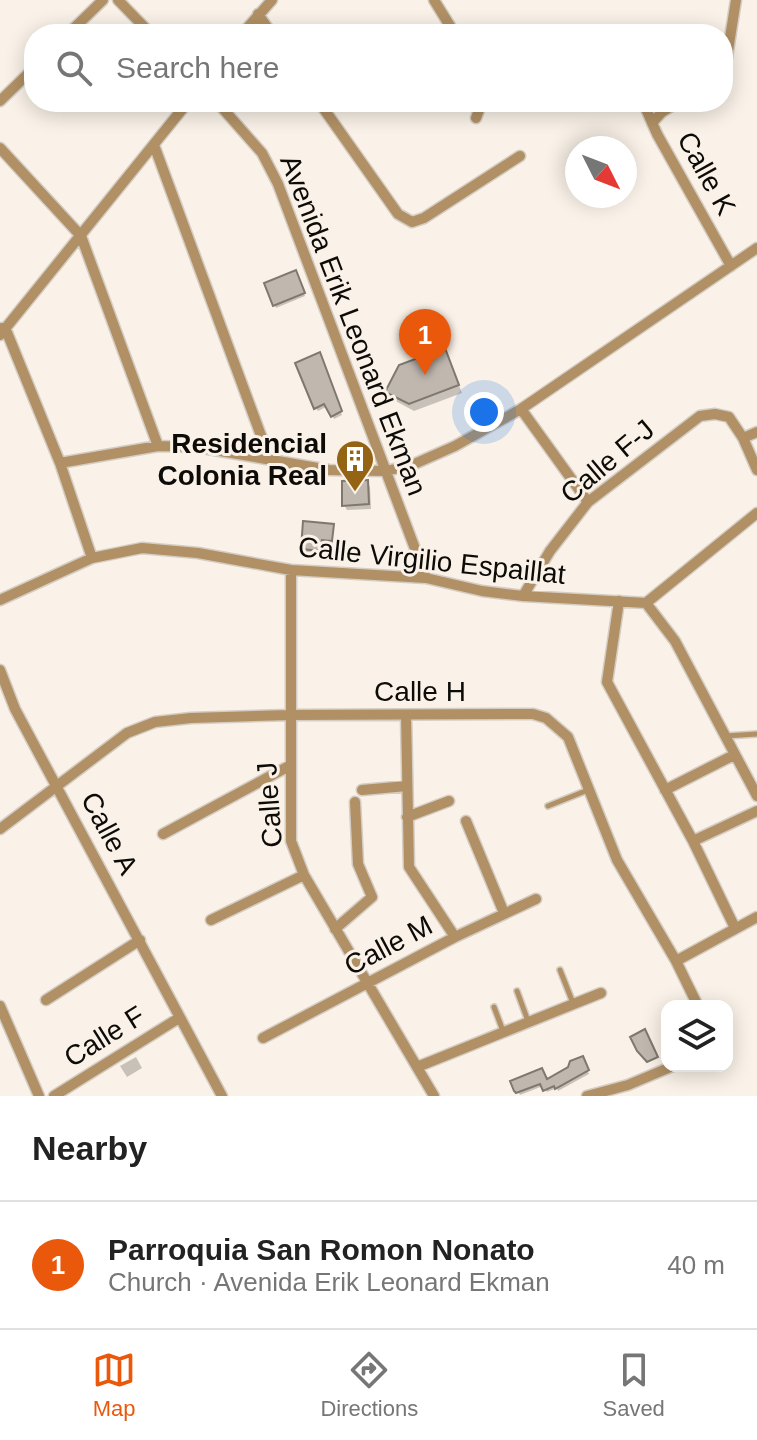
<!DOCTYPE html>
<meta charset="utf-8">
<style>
body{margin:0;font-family:Helvetica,sans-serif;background:#f6f6f6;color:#222}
.controls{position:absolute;right:24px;bottom:24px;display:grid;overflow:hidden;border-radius:16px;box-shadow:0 4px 20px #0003}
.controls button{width:72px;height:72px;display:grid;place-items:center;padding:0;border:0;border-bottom:2px solid #e0e0e0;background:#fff;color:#222;font:40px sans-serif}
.compass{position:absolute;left:565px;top:136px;width:72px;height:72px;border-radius:50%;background:#fff;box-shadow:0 4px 20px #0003;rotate:132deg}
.you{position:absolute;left:484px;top:412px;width:28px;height:28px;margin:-20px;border:6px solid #fff;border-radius:50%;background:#1a73e8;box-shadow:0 0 0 12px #1a73e833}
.badge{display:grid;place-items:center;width:52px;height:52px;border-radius:50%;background:#ea580c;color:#fff;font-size:26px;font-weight:700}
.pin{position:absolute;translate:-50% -66px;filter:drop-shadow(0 2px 4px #0008)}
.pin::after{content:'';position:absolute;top:42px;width:28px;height:24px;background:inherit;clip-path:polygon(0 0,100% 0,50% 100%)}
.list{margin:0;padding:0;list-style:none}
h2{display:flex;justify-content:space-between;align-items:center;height:104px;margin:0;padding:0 32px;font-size:34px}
h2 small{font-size:26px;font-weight:400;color:#767676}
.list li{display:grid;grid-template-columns:52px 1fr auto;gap:24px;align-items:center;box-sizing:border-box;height:128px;padding:0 32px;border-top:2px solid #e0e0e0}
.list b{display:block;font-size:30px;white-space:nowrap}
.list p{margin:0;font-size:26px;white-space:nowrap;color:#767676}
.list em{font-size:26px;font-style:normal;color:#767676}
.icon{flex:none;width:44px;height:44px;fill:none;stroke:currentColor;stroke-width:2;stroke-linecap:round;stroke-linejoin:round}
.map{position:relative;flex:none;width:757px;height:1096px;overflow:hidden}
.search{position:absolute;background:#fff;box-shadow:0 4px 20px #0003;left:24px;right:24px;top:24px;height:88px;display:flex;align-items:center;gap:20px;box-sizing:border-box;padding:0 28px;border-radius:32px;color:#767676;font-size:30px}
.sheet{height:232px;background:#fff}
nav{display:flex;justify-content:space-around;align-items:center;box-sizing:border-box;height:112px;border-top:2px solid #e0e0e0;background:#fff;font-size:22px;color:#767676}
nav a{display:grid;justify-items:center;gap:4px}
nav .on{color:#ea580c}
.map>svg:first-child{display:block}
</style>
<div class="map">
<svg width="757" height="1096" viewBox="0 0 757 1096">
<rect width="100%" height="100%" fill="#faf2e8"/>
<path fill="#0003" d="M 297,275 L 305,296 L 276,308 L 275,305 Z
M 445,350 L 462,393 L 414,411 L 392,399 L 387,392 Z
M 319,355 L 342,415 L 334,419 L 328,406 L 318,411 L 316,408 Z
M 367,482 L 370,487 L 371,509 L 347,510 L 344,505 Z
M 333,525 L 333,544 L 323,543 L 322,553 L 305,552 L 303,549 Z
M 136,1057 L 142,1068 L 127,1077 L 120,1066 Z
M 582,1058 L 589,1074 L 558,1091 L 557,1088 L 547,1092 L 543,1086 L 520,1095 L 513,1082 L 546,1081 Z"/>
<path fill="#c0b8af" stroke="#7f786f" stroke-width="2" d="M 296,270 L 305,293 L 273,306 L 264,283 Z
M 445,348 L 459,385 L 409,404 L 385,392 L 399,365 Z
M 320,352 L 342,411 L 331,417 L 324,404 L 314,409 L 295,363 Z
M 368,480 L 369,504 L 342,506 L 342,481 Z
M 303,521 L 334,524 L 332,541 L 322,540 L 321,551 L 301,549 Z
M 645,1029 L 658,1057 L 647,1062 L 637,1051 L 630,1037 Z
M 583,1056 L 589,1070 L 555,1089 L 554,1086 L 543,1091 L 540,1084 L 516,1093 L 514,1091 L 510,1081 L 542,1068 L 547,1079 L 568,1067 L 570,1061 Z"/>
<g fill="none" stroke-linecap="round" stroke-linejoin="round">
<defs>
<path id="service" d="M 725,736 L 757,734
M 548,806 L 588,790
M 560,970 L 573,1003
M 517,991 L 528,1021
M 494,1007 L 503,1031"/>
<path id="minor" d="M 118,0 L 151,34
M 434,0 L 455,34
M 258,14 L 272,34
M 68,34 L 103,0
M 242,34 L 272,0
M 723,63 L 727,57 L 736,0
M 0,101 L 34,68
M 217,102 L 262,153 L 278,184 L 426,578
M 319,102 L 398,214 L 412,222 L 424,218 L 520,156
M 643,102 L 657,134 L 731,266
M 476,118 L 482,102
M 652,123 L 662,112 L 678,102
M 154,145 L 270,460
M 0,148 L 81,236 L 158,446
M 2,328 L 6,330 L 60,463 L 92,558
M 0,335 L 188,102
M 521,409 L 588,502
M 743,438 L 757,432
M 60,463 L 158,446 L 197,447 L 329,470 L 386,471 L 412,465 L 455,446 L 521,409 L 757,248
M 291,570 L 291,841 L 304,875 L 434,1096
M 523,596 L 550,551 L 588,502 L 700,416 L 715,414 L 729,417 L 743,438 L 757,470
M 0,600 L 92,558 L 142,548 L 198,553 L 291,570 L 426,578 L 482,591 L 523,596 L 646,603 L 675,641 L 757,796
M 619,601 L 607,682 L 693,841 L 735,928
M 646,603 L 757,513
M 0,670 L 15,709 L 222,1096
M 406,715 L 409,867 L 455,937
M 362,790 L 407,786
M 665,790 L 734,755
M 407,817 L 449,801
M 466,821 L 504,913
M 0,829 L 127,733 L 155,722 L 191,718 L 290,715 L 533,714 L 546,718 L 568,737 L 617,860 L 676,961 L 698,1006
M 163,834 L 289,766
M 693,841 L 757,811
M 211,920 L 304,875
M 335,929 L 372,897 L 358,864 L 355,802
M 676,961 L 757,917
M 46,1000 L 140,940
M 0,1006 L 39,1096
M 263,1038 L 455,937 L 536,899
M 417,1067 L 601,993
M 54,1096 L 179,1018
M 587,1096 L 628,1085 L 673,1066"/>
</defs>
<use href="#service" stroke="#d4cdc4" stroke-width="8"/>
<use href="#minor" stroke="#d4cdc4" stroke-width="13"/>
<use href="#service" stroke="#b19065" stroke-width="5"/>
<use href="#minor" stroke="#b19065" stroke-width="10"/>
</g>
<defs>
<symbol id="building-pin" viewBox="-11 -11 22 30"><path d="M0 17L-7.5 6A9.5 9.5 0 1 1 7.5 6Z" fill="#946313" stroke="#faf2e8"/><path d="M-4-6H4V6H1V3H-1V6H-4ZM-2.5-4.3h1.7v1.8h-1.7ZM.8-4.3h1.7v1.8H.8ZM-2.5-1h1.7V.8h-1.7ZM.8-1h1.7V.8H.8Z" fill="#fff"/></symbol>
</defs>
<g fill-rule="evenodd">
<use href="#building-pin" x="333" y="437" width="44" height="60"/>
</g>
<g text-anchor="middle" stroke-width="6" stroke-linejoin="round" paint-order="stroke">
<g font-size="28" fill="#0d0b08" stroke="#faf2e8">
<text transform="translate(707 173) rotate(61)" y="10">Calle K</text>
<text transform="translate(354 325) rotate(69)" y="10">Avenida Erik Leonard Ekman</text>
<text transform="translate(607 461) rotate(-40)" y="10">Calle F-J</text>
<text transform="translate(432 560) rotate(6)" y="10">Calle Virgilio Espaillat</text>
<text x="420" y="701">Calle H</text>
<text transform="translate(269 805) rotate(-94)" y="10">Calle J</text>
<text transform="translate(110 833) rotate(62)" y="10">Calle A</text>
<text transform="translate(388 945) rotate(-28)" y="10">Calle M</text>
<text transform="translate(104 1036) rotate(-32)" y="10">Calle F</text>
</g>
<g font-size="28" font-weight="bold" fill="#0d0b08" stroke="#faf2e8" text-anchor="end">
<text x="327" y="453">Residencial<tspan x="327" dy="32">Colonia Real</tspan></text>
</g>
</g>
</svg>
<div class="controls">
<button><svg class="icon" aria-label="layers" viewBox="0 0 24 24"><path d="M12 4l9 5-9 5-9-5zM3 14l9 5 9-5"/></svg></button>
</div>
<svg class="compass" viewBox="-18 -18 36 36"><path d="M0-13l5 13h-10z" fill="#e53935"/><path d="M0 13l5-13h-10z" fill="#767676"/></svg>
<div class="you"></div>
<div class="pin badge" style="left:425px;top:375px">1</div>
<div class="search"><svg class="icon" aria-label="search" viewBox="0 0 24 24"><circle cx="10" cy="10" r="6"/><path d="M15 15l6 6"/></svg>Search here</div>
</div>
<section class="sheet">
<h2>Nearby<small></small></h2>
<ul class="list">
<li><span class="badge">1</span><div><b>Parroquia San Romon Nonato</b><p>Church · Avenida Erik Leonard Ekman</p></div><em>40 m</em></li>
</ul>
</section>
<nav>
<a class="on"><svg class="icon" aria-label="map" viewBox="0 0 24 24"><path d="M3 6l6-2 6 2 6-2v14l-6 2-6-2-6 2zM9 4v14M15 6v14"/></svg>Map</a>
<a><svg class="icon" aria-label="directions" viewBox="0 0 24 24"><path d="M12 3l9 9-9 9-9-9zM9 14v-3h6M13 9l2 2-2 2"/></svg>Directions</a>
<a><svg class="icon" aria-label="saved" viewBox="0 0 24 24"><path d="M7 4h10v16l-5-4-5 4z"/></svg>Saved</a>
</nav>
